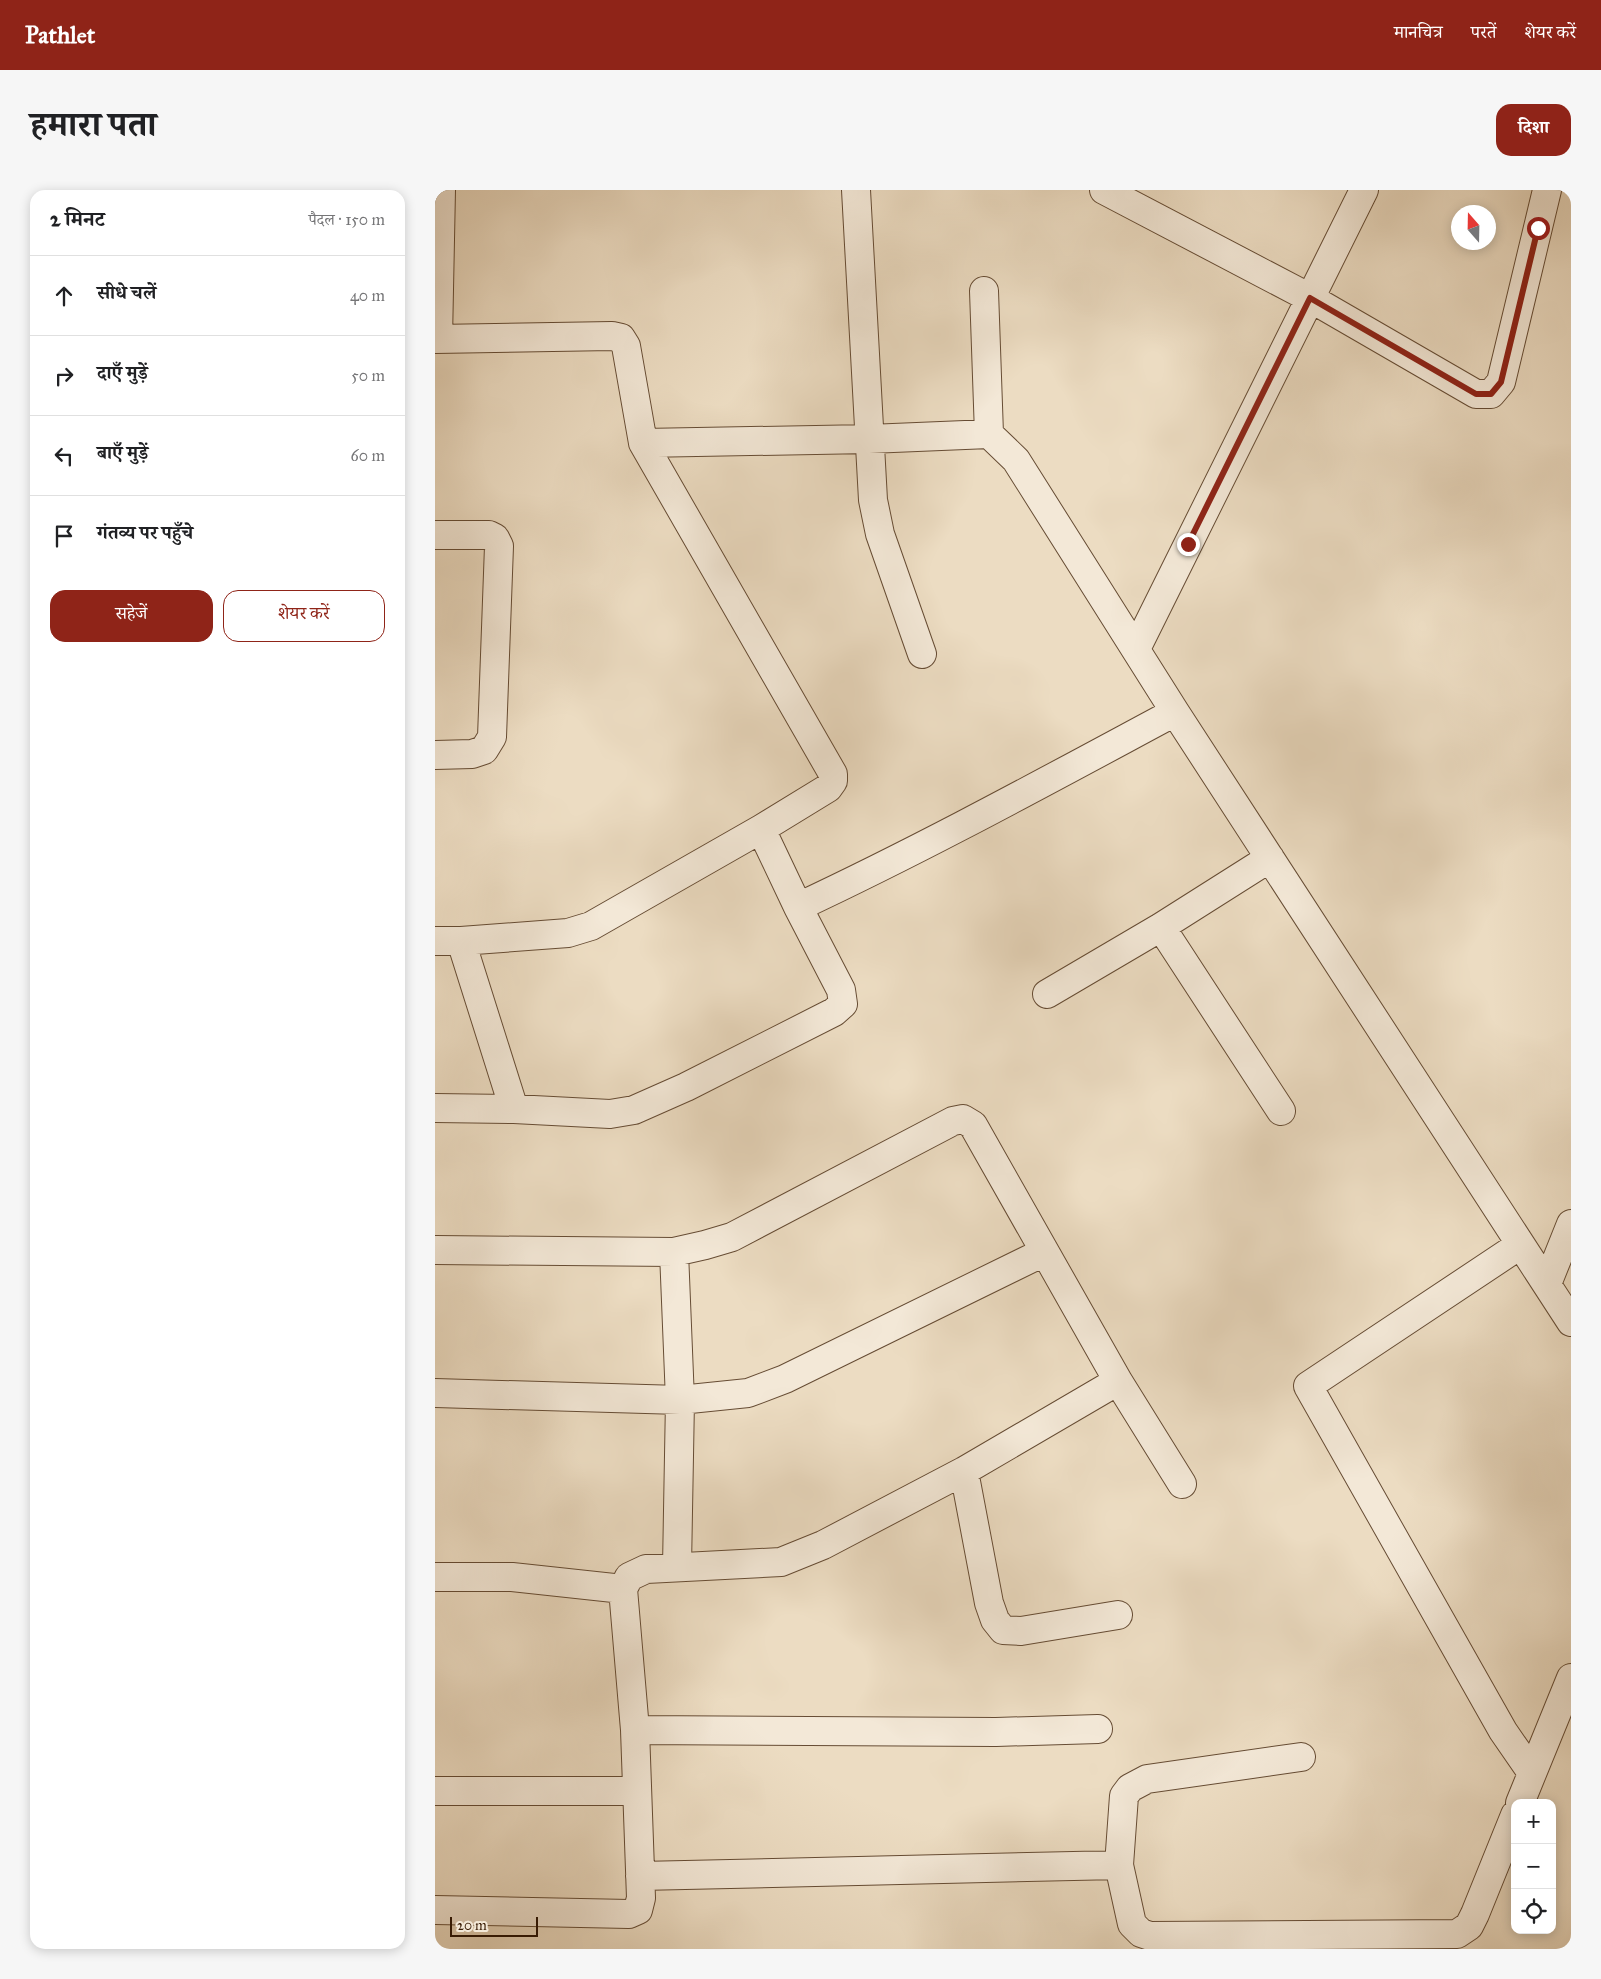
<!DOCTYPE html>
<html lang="hi">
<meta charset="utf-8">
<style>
body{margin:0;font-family:"IM FELL Great Primer","Noto Serif Devanagari",serif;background:#f6f6f6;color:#202124}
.controls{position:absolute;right:15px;bottom:15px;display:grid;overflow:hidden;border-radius:10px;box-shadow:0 2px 12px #0003}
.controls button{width:45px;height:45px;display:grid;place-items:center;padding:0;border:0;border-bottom:1px solid #e0e0e0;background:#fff;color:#202124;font:25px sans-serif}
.compass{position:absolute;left:1016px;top:15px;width:45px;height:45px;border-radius:50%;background:#fff;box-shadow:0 2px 12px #0003;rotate:340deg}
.scale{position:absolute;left:15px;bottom:12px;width:88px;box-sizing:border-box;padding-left:5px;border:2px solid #391c04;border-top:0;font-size:14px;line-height:18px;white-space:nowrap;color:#391c04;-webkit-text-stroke:4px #f3e8d7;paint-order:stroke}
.stop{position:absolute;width:15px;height:15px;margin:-11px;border:4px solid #8f2418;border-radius:50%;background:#fff}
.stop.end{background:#8f2418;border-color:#fff;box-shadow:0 1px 5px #0008}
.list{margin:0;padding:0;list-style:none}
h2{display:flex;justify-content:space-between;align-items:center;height:65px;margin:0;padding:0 20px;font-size:21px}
h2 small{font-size:16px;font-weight:400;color:#757577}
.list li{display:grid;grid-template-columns:32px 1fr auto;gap:15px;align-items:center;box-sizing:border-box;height:80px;padding:0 20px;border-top:1px solid #e0e0e0}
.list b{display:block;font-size:19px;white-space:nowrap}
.list em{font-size:16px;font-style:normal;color:#757577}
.actions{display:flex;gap:10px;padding:15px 20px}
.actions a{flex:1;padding:11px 0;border:1px solid #8f2418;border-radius:15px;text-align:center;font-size:18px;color:#8f2418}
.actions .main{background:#8f2418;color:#fff}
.icon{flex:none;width:28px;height:28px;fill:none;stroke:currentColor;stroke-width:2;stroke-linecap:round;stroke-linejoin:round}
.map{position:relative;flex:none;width:1136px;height:1759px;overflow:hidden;border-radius:15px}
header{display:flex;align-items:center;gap:30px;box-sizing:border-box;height:70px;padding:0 25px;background:#8f2418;color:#fff}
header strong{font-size:24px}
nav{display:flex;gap:28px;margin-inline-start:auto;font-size:18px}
.intro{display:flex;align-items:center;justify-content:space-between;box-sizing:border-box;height:120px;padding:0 30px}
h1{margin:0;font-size:35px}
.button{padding:12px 22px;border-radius:15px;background:#8f2418;color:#fff;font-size:18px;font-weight:700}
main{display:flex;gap:30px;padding:0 30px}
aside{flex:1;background:#fff;border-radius:15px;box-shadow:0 2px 12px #0003}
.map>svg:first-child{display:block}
</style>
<header>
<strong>Pathlet</strong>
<nav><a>मानचित्र</a><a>परतें</a><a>शेयर करें</a></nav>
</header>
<div class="intro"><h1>हमारा पता</h1><a class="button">दिशा</a></div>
<main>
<aside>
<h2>2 मिनट<small>पैदल · 150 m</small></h2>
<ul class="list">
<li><svg class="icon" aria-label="ahead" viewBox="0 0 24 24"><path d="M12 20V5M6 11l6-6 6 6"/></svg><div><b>सीधे चलें</b></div><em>40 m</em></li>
<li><svg class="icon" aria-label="right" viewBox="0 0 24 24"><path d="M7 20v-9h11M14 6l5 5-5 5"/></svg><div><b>दाएँ मुड़ें</b></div><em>50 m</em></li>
<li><svg class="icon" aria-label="left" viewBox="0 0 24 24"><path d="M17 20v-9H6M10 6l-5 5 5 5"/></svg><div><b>बाएँ मुड़ें</b></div><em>60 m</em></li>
<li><svg class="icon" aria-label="arrive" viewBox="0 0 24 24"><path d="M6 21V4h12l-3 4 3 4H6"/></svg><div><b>गंतव्य पर पहुँचे</b></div></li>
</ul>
<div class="actions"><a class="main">सहेजें</a><a>शेयर करें</a></div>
</aside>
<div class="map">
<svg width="1136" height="1759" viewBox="0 0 1136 1759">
<rect width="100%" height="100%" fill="#ecdcc2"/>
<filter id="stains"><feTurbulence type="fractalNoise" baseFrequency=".004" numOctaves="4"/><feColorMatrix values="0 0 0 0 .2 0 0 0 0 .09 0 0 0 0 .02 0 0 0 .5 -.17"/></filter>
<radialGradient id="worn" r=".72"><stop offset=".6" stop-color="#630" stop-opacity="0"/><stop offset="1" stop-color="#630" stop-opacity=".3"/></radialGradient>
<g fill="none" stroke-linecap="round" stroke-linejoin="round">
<defs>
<path id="minor" d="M 421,0 L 438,310 L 445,344 L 487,464
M 669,0 L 875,108 L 1041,204 L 1056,204 L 1066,192 L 1112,0
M 549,101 L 554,244
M 0,149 L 177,146 L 186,148 L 191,156 L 208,253 L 434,249 L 554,244 L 581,270 L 740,522 L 1136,1132
M 3,149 L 6,0
M 208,253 L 398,584 L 398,591 L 393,598 L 326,639
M 0,345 L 54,345 L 60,348 L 64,356 L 57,547 L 49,560 L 37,564 L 0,565
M 701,459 L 929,0
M 363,717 C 491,657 615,589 740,522
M 726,737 L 846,921
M 0,751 L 26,751 L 133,743 L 156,736 L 326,639 L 363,717 L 406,800 L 408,814 L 399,822 L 251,897 L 199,920 L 175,924 L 79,919 L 26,751
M 612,804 L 726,737 L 835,668
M 0,918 L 79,919
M 1085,1055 L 873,1196 L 1068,1541 L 1097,1583
M 0,1060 L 239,1062 L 270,1055 L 297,1047 L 518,931 L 528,929 L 538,935 L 683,1191 L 529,1281 L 388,1355 L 346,1372 L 211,1379 L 194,1387 L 188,1399 L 200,1540 L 206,1708 L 203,1720 L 194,1724 L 0,1720
M 239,1062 L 245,1210 L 242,1377
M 1112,1094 L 1136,1034
M 683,1191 L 747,1294
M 0,1203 L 245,1210 L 313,1203 L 350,1189 L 609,1062
M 529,1281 L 554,1413 L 560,1430 L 568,1440 L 586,1441 L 683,1425
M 0,1387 L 77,1387 L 188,1399
M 200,1540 L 561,1542 L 663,1539
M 0,1601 L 201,1601
M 1085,1613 L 1136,1488
M 684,1675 L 689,1606 L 695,1598 L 712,1589 L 866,1567
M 205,1686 L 684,1675 L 697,1734 L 706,1743 L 715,1746 L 1022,1744 L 1034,1736 L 1040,1724 L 1080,1625"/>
</defs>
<use href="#minor" stroke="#664c34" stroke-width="30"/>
<use href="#minor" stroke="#f3e8d7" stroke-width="28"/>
</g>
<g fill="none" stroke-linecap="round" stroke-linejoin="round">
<path stroke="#8f2418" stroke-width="6" d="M 753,354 L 875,108 L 1041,204 L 1056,204 L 1066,192 L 1103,38"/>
</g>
<rect width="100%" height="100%" filter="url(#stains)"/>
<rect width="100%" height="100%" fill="url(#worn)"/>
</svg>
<div class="controls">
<button>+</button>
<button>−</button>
<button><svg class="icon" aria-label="locate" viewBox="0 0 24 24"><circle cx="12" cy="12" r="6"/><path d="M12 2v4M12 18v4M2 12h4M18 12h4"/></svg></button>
</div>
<svg class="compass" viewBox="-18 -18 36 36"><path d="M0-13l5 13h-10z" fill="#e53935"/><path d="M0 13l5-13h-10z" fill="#757577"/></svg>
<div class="scale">20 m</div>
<div class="stop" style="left:1103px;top:38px"></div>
<div class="stop end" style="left:753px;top:354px"></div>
</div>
</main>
